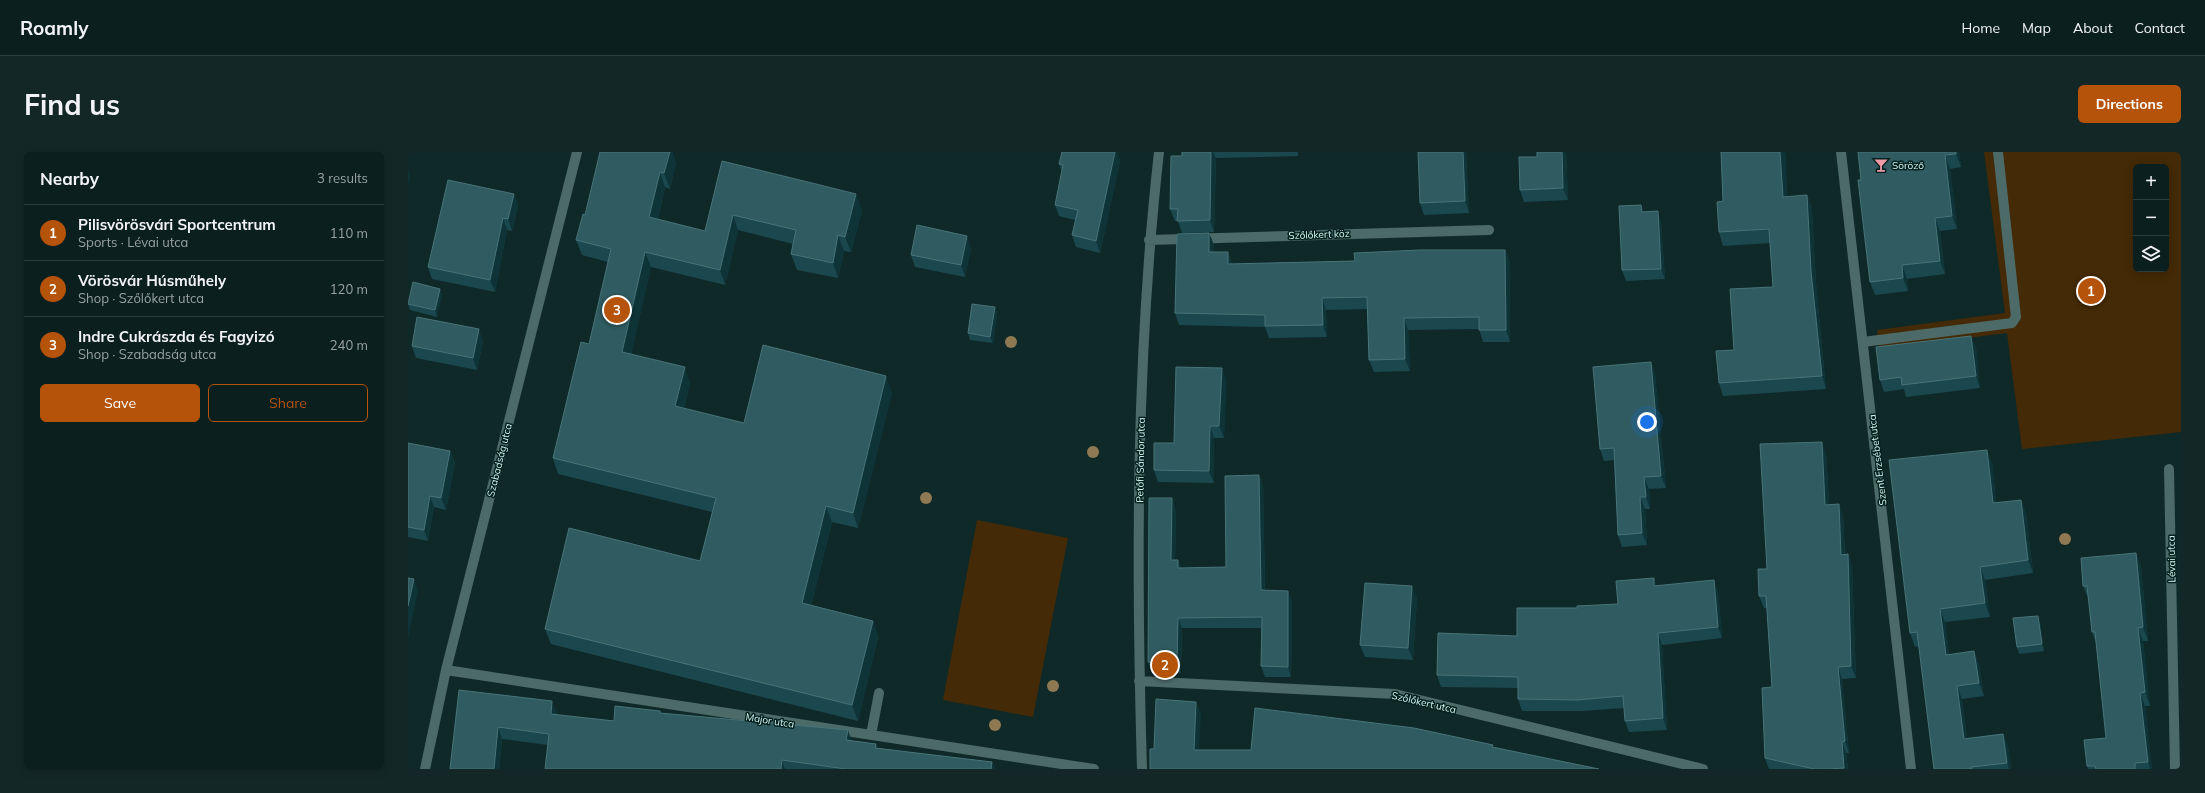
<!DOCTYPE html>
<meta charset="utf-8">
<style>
body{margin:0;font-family:Mulish,sans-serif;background:#142727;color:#f1f3f6}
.controls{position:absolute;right:12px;top:12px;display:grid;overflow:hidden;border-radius:6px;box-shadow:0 2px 10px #0003}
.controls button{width:36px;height:36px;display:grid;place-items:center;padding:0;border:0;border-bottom:1px solid #2b3d3c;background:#0b1f1e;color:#f1f3f6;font:20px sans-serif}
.you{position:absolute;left:1239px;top:270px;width:14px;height:14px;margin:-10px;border:3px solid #fff;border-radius:50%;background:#1a73e8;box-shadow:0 0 0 6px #1a73e833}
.badge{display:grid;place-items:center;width:26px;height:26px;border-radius:50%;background:#b45309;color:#fff;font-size:13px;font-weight:700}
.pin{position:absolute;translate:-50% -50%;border:2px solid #fff;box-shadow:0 1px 4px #0006}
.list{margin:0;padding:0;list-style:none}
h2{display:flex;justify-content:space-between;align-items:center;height:52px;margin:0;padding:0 16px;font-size:17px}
h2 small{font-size:13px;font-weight:400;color:#9aa2a4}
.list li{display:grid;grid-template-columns:26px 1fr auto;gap:12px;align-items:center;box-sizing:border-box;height:56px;padding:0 16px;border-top:1px solid #2b3d3c}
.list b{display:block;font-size:15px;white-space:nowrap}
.list p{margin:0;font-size:13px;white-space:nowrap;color:#9aa2a4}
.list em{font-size:13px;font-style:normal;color:#9aa2a4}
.actions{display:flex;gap:8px;padding:12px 16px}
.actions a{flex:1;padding:9px 0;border:1px solid #b45309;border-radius:6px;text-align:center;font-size:14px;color:#b45309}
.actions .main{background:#b45309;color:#fff}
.icon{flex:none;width:22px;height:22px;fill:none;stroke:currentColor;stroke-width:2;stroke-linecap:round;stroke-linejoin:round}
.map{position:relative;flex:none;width:1773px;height:617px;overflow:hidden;border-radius:6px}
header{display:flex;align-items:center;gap:24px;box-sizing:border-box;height:56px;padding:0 20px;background:#0b1f1e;border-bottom:1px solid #2b3d3c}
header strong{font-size:19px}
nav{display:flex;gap:22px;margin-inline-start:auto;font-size:14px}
.intro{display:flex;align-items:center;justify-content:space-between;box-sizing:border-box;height:96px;padding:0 24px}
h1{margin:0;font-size:28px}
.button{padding:10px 18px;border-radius:6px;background:#b45309;color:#fff;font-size:14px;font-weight:700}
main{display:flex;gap:24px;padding:0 24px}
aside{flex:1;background:#0b1f1e;border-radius:6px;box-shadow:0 2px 10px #0003}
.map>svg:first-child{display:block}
</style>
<header>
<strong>Roamly</strong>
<nav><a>Home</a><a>Map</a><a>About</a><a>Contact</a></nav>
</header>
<div class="intro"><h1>Find us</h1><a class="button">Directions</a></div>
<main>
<aside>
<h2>Nearby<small>3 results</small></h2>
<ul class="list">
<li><span class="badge">1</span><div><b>Pilisvörösvári Sportcentrum</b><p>Sports · Lévai utca</p></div><em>110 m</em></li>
<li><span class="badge">2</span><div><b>Vörösvár Húsműhely</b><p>Shop · Szőlőkert utca</p></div><em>120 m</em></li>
<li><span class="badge">3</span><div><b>Indre Cukrászda és Fagyizó</b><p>Shop · Szabadság utca</p></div><em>240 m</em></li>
</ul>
<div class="actions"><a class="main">Save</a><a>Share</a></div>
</aside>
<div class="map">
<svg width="1773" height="617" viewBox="0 0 1773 617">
<rect width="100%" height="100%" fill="#0f2928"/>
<path fill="#442a06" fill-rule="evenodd" d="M 1576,0 L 1773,0 L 1773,280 L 1614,297 L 1599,181 L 1471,197 L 1469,178 L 1597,161 ZM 1728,15 L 1758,15 L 1758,117 L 1728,117 Z
M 569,368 L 660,386 L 625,565 L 535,548 Z"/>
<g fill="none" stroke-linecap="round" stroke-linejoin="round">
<path stroke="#4b6a68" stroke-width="10" d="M 1433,0 L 1503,617
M 741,88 L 1081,78
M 1455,190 L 1604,171 L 1608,165 L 1590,0
M 1761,317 L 1767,617
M 38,518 L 686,617
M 731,529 L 987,542 L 1295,617
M 463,583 L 471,541
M 17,617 L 38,518 L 169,0
M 734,617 C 728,411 728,205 751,0"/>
</g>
<g fill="#8f7952">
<circle cx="603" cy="190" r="6"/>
<circle cx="685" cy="300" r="6"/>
<circle cx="518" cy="346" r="6"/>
<circle cx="1657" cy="387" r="6"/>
<circle cx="645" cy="534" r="6"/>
<circle cx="587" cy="573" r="6"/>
</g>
<path fill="#1b484f" d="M 654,0 L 709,0 L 712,9 L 692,101 L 668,95 L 664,83 L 667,68 L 651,64 L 647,53 L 654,20 L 651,12 Z
M 774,0 L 890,0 L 890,4 L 808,6 L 806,80 L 774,81 L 770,69 L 767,69 L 762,57 L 774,4 Z
M 1055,0 L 1058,0 L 1061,61 L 1016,63 L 1012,51 Z
M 1129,0 L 1158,0 L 1160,48 L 1116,50 L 1112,38 L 1129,5 Z
M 1313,0 L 1377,0 L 1379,45 L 1399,43 L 1404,57 L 1408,132 L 1418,237 L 1315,244 L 1311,231 L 1326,198 L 1365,135 L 1362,91 L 1315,94 L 1311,80 L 1315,49 Z
M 1450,0 L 1551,0 L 1553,15 L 1542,17 L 1549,77 L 1532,79 L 1537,122 L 1499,127 L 1500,139 L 1467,143 L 1462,130 L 1453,28 Z
M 314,9 L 454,58 L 443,100 L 436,99 L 430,126 L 389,118 L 383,102 L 385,92 L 330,78 L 317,133 L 243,115 L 223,202 L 282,231 L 276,257 L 336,271 L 484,240 L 450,376 L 424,370 L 403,454 L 465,469 L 470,485 L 450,569 L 143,492 L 137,477 L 292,409 L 304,360 L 150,322 L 145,306 L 181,192 L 200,110 L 174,103 L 168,88 L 177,63 L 268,10 L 262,37 L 257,35 L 250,67 L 297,79 Z
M 106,42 L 110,54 L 104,79 L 99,78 L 87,140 L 24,127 L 20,115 Z
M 1236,60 L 1253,70 L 1257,127 L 1218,129 L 1214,118 Z
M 801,81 L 806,93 L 805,100 L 820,100 L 824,112 L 947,109 L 1097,98 L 1102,110 L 1102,190 L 1075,190 L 1071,177 L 1000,178 L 1002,219 L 966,220 L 961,208 L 959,157 L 918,158 L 919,185 L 861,186 L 857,175 L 771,173 L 767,161 Z
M 563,96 L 557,125 L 507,115 L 503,103 Z
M 32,137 L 34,143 L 29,165 L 2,158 L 0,152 Z
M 587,155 L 589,162 L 585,191 L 562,188 L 560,181 Z
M 1563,184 L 1568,196 L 1572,236 L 1498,245 L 1496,237 L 1476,240 L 1472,228 Z
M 75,189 L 69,218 L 8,206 L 4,194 Z
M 1243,210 L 1247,222 L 1258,336 L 1241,337 L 1242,357 L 1237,357 L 1239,393 L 1214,395 L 1210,383 L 1206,308 L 1196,309 L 1192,297 Z
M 818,228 L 816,286 L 806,286 L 806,331 L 750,330 L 746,318 L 766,291 Z
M 0,291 L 42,299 L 47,311 L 38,358 L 26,355 L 20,389 L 0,385 Z
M 1418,302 L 1421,353 L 1435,364 L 1437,402 L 1440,402 L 1444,414 L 1448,526 L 1434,527 L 1441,601 L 1438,601 L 1440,617 L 1361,617 L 1357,606 L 1364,535 L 1359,456 L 1356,456 L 1351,444 L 1359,417 Z
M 1584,311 L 1588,351 L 1613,348 L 1618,361 L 1625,421 L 1577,428 L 1582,465 L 1537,470 L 1541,503 L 1566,499 L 1571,513 L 1576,544 L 1554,547 L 1559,586 L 1595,582 L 1600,595 L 1603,617 L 1526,617 L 1511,494 L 1507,495 L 1502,481 Z
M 851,323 L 855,334 L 857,438 L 884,449 L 883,525 L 857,525 L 853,514 L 854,476 L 774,476 L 773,521 L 744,521 L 740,510 L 768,357 L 767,408 L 770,408 L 773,416 L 818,415 Z
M 1728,401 L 1733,415 L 1740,489 L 1735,489 L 1742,554 L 1737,554 L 1744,617 L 1680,617 L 1679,614 L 1698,586 L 1688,491 L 1684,480 L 1681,448 L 1675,434 Z
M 1246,426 L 1248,434 L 1310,439 L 1314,486 L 1254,493 L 1259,578 L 1221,580 L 1217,569 L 1216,556 L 1174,559 L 1114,559 L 1110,547 L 1110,536 L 1033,535 L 1029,523 L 1109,484 L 1169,456 L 1210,452 Z
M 1009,446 L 1005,508 L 957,505 L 952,493 Z
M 1632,470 L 1636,499 L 1611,502 L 1609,495 Z
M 51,538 L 149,561 L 148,563 L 206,569 L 253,561 L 468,592 L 469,596 L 584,610 L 587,617 L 137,617 L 140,593 L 94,587 L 91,617 L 42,617 Z"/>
<path fill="#0e3438" d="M 262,0 L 265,0 L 268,10 L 262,37 L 256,21 Z
M 703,0 L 709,0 L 712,9 L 692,101 L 688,89 Z
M 803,0 L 805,0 L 808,6 L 806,80 L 802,68 Z
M 1055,0 L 1058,0 L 1061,61 L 1057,49 Z
M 1154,0 L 1158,0 L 1160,48 L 1155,36 Z
M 1372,0 L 1377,0 L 1380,58 L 1375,45 Z
M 1548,0 L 1551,0 L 1553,15 L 1548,2 Z
M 1537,3 L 1542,17 L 1549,77 L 1544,64 Z
M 0,18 L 2,24 L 0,33 Z
M 252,20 L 257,35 L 247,80 L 241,65 Z
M 106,42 L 110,54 L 104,79 L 100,67 Z
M 448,42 L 454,58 L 443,100 L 437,85 Z
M 1399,43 L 1404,57 L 1408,132 L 1418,237 L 1414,224 L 1403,119 Z
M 1233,53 L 1237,63 L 1234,60 Z
M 1250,59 L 1253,70 L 1257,127 L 1253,117 Z
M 325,63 L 330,78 L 317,133 L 312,118 Z
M 95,66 L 99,78 L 87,140 L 82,128 Z
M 1527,66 L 1532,79 L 1537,122 L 1532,109 Z
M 801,81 L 806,93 L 805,112 L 801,100 Z
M 430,83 L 436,99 L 430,126 L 425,111 Z
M 559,84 L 563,96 L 557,125 L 553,113 Z
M 1097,98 L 1102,110 L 1102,190 L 1098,178 Z
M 237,100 L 243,115 L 220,216 L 214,200 Z
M 820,100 L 824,112 L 820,112 Z
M 1494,113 L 1499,127 L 1500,139 L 1495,126 Z
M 32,137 L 34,143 L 29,165 L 27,158 Z
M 914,146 L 918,158 L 919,185 L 915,173 Z
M 587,155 L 589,162 L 585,191 L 582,185 Z
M 996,166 L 1000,178 L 1002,219 L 997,207 Z
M 71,177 L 75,189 L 69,218 L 65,206 Z
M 1563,184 L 1568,196 L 1572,236 L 1568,224 Z
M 1243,210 L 1247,222 L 1258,336 L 1253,324 Z
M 277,215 L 282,231 L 273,270 L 267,254 Z
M 814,216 L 818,228 L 816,286 L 811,274 Z
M 478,224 L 484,240 L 450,376 L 445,361 Z
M 802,274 L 806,286 L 806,331 L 801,319 Z
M 1414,290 L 1418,302 L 1422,365 L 1417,353 Z
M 1579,298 L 1584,311 L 1590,365 L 1585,351 Z
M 42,299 L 47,311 L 38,358 L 33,346 Z
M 851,323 L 855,334 L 857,449 L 853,438 Z
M 1236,325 L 1241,337 L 1242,357 L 1238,345 Z
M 22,344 L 26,355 L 20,389 L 16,378 Z
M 1232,345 L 1237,357 L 1239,393 L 1234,381 Z
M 764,346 L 768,357 L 767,418 L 763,408 Z
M 1613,348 L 1618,361 L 1625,421 L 1620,408 Z
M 1431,352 L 1435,364 L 1437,415 L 1433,403 Z
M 418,354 L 424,370 L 400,467 L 394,451 Z
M 1728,401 L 1733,415 L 1740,489 L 1735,475 Z
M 1440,402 L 1444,414 L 1448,526 L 1443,514 Z
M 770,408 L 774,418 L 770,416 Z
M 1572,415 L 1577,428 L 1582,465 L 1577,451 Z
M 1246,426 L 1250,438 L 1246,434 Z
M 6,427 L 10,439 L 0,486 L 0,454 Z
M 1306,428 L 1310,439 L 1314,486 L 1310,475 Z
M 1004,434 L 1009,446 L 1005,508 L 1000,496 Z
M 880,439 L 884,449 L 883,525 L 880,515 Z
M 1532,457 L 1537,470 L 1543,516 L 1538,503 Z
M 1630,464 L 1632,470 L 1636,499 L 1634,492 Z
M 770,466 L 774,476 L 773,521 L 769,510 Z
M 465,469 L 470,485 L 450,569 L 444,553 Z
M 1730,476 L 1735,489 L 1742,554 L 1737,540 Z
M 1250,481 L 1254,493 L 1259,578 L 1255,566 Z
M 1566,499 L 1571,513 L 1576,544 L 1571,531 Z
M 1430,515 L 1434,527 L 1441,601 L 1437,589 Z
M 1549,534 L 1554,547 L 1561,600 L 1556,587 Z
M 1732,541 L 1737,554 L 1744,617 L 1742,617 L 1740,610 Z
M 144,549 L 149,561 L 147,574 L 143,562 Z
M 788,550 L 793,562 L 790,610 L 786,598 Z
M 90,575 L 94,587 L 91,617 L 86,617 Z
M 440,578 L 444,590 L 438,588 Z
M 1595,582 L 1600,595 L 1603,617 L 1601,617 L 1599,611 Z
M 1434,590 L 1438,601 L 1440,617 L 1437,617 L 1436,616 Z
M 374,608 L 377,617 L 373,617 Z
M 584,610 L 587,617 L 583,617 Z"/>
<path fill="#2f5b61" stroke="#487478" d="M 192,0 L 262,0 L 256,21 L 252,20 L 241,65 L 297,79 L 314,9 L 404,31 L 448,42 L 437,85 L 430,83 L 425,111 L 383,102 L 388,78 L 325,63 L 312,118 L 237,100 L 214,200 L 277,215 L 267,254 L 336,271 L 355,193 L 478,224 L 445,361 L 418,354 L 394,451 L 465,469 L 444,553 L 137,477 L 161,376 L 292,409 L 308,346 L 145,306 L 173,190 L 181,192 L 203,97 L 168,88 L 175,62 L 177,63 Z
M 654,0 L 707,0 L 688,89 L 664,83 L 670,58 L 647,53 L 655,13 L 651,12 Z
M 774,0 L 803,0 L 802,68 L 769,69 L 770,57 L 762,57 L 763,4 L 774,4 Z
M 1010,0 L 1055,0 L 1057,49 L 1012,51 Z
M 1129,0 L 1154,0 L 1155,36 L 1112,38 L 1111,5 L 1129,5 Z
M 1313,0 L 1372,0 L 1375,45 L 1399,43 L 1403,119 L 1414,224 L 1311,231 L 1308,199 L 1326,198 L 1322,137 L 1365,135 L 1361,77 L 1311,80 L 1309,50 L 1315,49 Z
M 1450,0 L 1548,0 L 1548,2 L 1537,3 L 1544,64 L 1527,66 L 1532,109 L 1494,113 L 1495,126 L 1462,130 L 1450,28 L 1453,28 Z
M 40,28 L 106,42 L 100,67 L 95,66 L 82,128 L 20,115 Z
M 1233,53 L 1234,60 L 1250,59 L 1253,117 L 1214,118 L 1211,54 Z
M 509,73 L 559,84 L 553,113 L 503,103 Z
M 801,81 L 801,100 L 820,100 L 820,112 L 947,109 L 946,101 L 1012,98 L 1097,98 L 1098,178 L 1071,178 L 1071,165 L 996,166 L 997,207 L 961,208 L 959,145 L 914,146 L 915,173 L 857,174 L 857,163 L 767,161 L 769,82 Z
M 5,130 L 32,137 L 27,158 L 0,152 Z
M 564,152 L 587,155 L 582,185 L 560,181 Z
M 9,165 L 71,177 L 65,206 L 4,194 Z
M 1563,184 L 1568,224 L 1494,233 L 1493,225 L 1472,228 L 1468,195 Z
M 1243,210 L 1253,324 L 1236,325 L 1238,345 L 1232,345 L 1234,381 L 1210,383 L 1206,296 L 1192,297 L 1185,215 Z
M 768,215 L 814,216 L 811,274 L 802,274 L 801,319 L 746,318 L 746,291 L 766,291 Z
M 1414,290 L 1417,353 L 1431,352 L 1433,403 L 1440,402 L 1443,514 L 1430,515 L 1437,589 L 1434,590 L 1436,616 L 1421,617 L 1406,617 L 1357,606 L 1354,536 L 1364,535 L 1358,444 L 1351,444 L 1350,417 L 1359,417 L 1352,292 Z
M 0,291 L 42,299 L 33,346 L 22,344 L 16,378 L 0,375 Z
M 1579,298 L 1585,351 L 1613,348 L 1620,408 L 1572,415 L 1577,451 L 1532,457 L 1538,503 L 1566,499 L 1571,531 L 1549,534 L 1556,587 L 1595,582 L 1599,611 L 1563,615 L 1564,617 L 1526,617 L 1509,480 L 1502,481 L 1481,308 Z
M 851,323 L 853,438 L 880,439 L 880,515 L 853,514 L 854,465 L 770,466 L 769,510 L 740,510 L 741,346 L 764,346 L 763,408 L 770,408 L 770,416 L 818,415 L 817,324 Z
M 1728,401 L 1735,475 L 1730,476 L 1737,540 L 1732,541 L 1740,610 L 1727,611 L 1727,617 L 1688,617 L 1687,614 L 1679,614 L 1676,588 L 1698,586 L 1687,480 L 1684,480 L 1679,434 L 1675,434 L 1673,406 Z
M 0,426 L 6,427 L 0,454 Z
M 1246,426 L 1246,434 L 1306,428 L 1310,475 L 1250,481 L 1255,566 L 1217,569 L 1215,544 L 1169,548 L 1110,547 L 1110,525 L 1029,523 L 1030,481 L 1109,484 L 1109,456 L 1169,456 L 1169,454 L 1210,452 L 1208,429 Z
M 957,431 L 1004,434 L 1000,496 L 952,493 Z
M 1630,464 L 1634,492 L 1609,495 L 1605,466 Z
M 51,538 L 144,549 L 143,562 L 206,569 L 207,554 L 252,559 L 252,561 L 440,578 L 438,588 L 468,592 L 467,596 L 584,610 L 583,617 L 438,617 L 374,608 L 373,617 L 137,617 L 141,582 L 90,575 L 86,617 L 42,617 Z
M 748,547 L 788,550 L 786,598 L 843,598 L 847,556 L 1006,576 L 1085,593 L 1084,595 L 1191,617 L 742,617 L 742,597 L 746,597 Z"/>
<defs>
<symbol id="bar-bare" viewBox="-9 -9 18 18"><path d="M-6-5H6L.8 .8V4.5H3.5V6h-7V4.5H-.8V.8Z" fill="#f39aa8" stroke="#05201e" stroke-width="2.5" paint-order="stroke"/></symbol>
</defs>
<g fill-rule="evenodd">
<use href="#bar-bare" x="1463" y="3" width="20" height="20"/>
</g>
<g text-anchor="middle" stroke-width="3" stroke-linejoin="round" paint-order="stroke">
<g font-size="10" fill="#d3faf7" stroke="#05201e" text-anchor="start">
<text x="1484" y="17">Söröző</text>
</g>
<g font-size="10" fill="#d3faf7" stroke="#05201e">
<text transform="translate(911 82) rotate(-2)" y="4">Szőlőkert köz</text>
<text transform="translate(91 308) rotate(-76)" y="4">Szabadság utca</text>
<text transform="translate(732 308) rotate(-89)" y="4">Petőfi Sándor utca</text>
<text transform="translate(1469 308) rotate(-97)" y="4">Szent Erzsébet utca</text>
<text transform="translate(1763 407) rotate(-91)" y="4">Lévai utca</text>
<text transform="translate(1016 550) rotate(13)" y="4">Szőlőkert utca</text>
<text transform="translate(362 568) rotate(9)" y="4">Major utca</text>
</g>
</g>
</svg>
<div class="controls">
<button>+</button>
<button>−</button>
<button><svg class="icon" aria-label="layers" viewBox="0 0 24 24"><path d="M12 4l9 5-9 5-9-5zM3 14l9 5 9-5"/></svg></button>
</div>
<div class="you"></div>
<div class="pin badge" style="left:1683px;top:139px">1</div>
<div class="pin badge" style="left:757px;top:513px">2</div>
<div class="pin badge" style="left:209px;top:158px">3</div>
</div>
</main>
